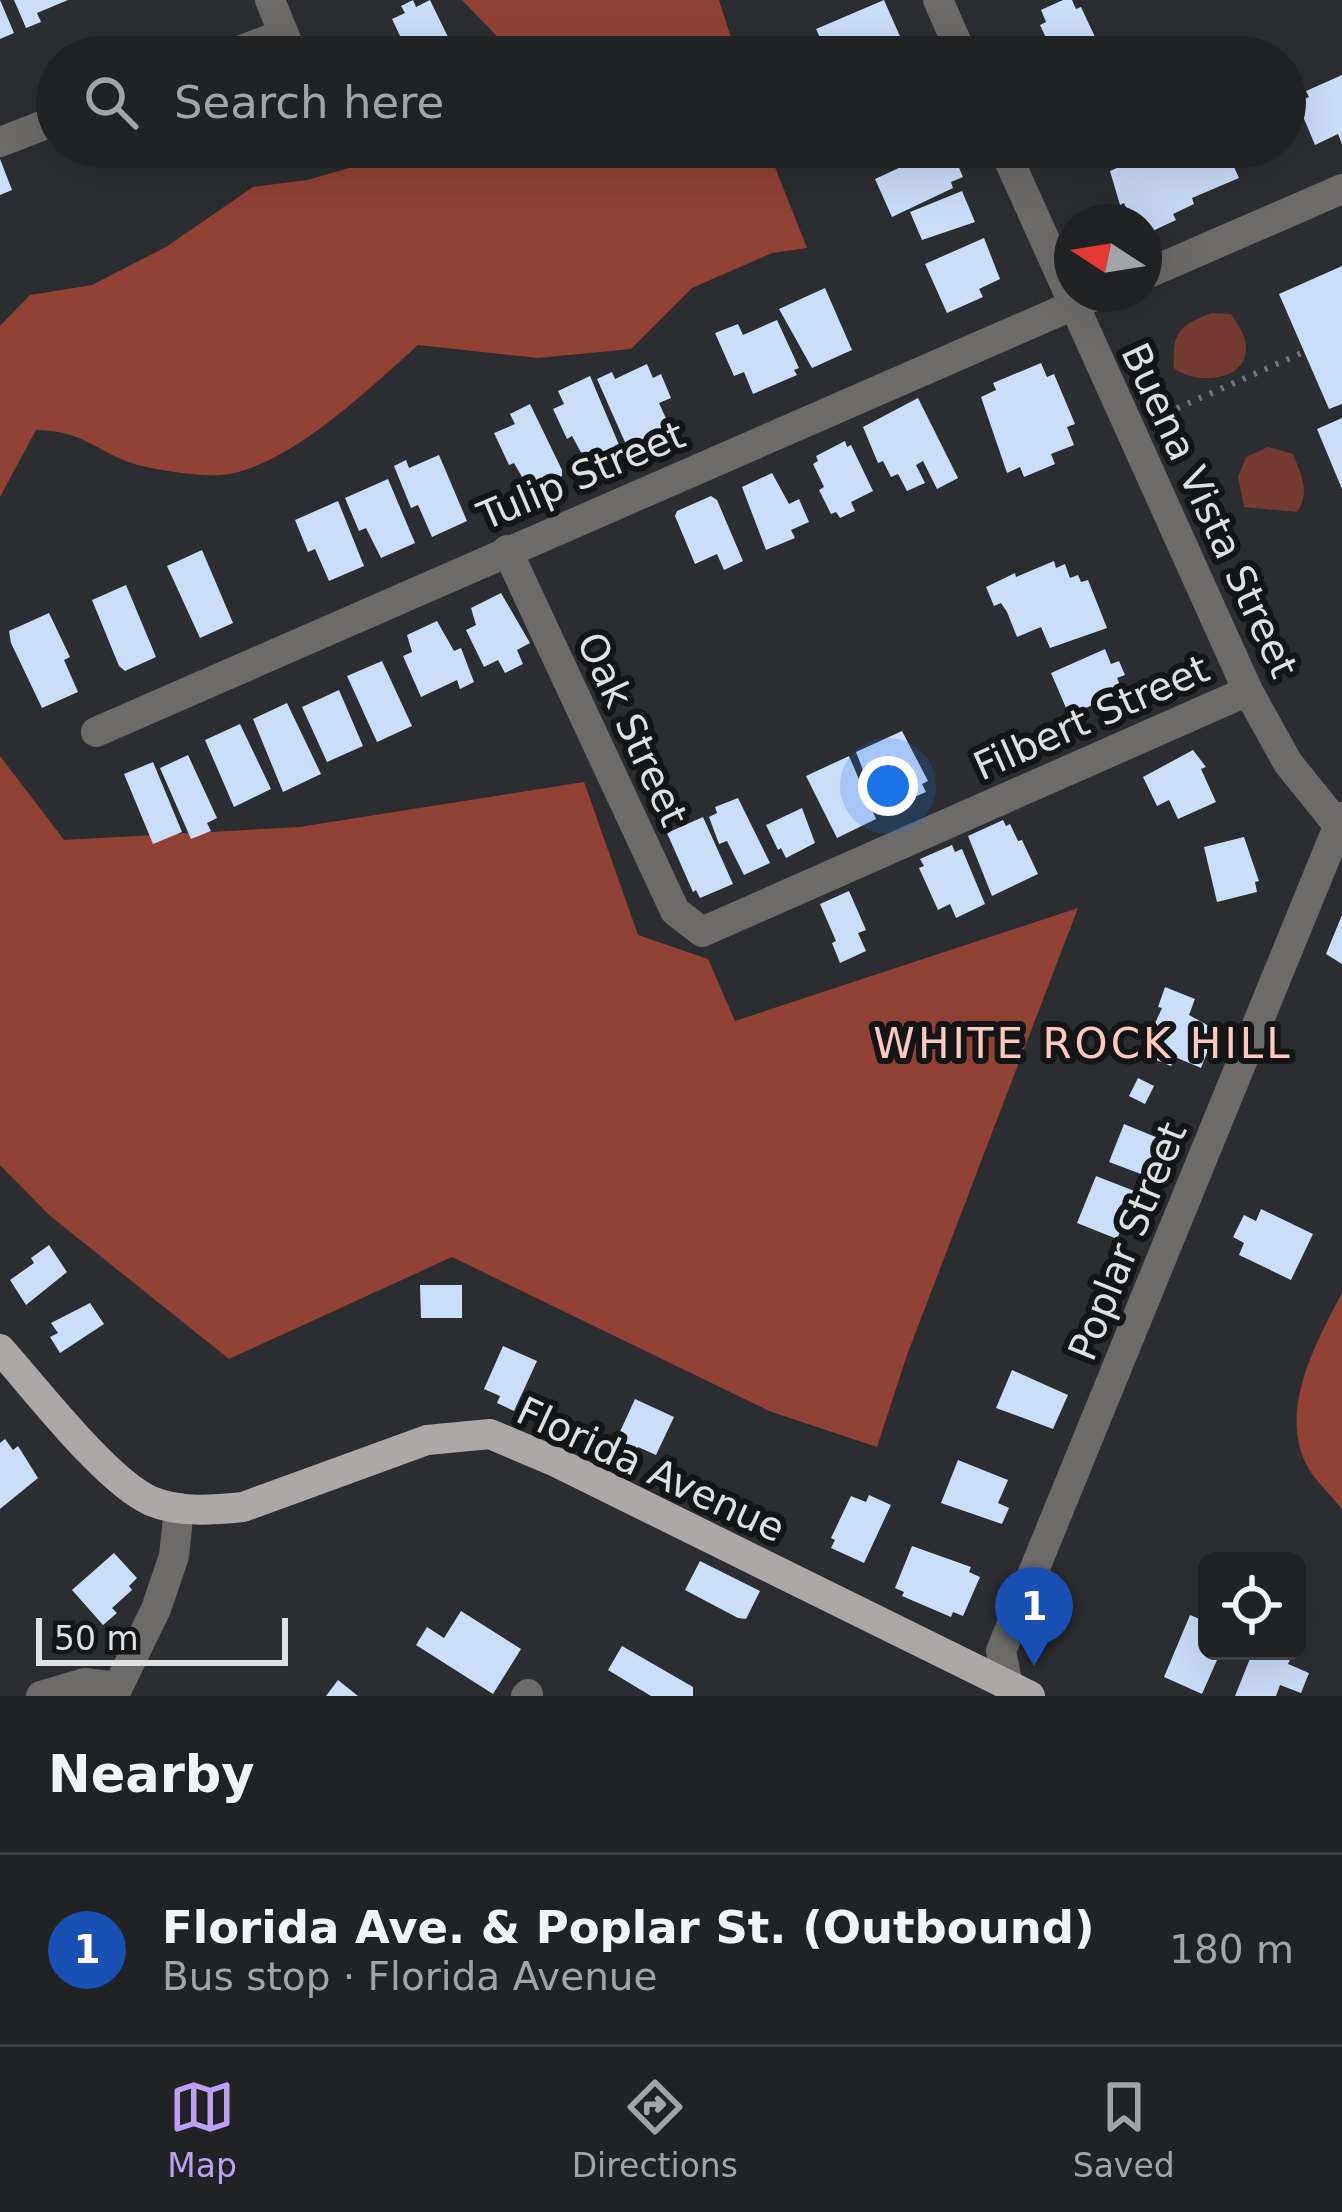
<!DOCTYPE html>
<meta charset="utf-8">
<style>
body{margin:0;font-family:"DejaVu Sans",sans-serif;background:#2d2f31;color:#f1f3f6}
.controls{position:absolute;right:36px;bottom:36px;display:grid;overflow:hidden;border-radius:18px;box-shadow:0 12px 48px #0002}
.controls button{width:108px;height:108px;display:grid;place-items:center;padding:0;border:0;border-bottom:3px solid #3d3f41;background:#202224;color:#f1f3f6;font:60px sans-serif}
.compass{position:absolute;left:1054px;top:204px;width:108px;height:108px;border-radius:50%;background:#202224;box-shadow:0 12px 48px #0002;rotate:282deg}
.scale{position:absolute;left:36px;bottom:30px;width:252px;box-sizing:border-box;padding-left:12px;border:6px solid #dfe0e2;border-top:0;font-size:33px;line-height:42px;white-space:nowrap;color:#dfe0e2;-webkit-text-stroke:9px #141516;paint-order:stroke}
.you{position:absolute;left:888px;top:786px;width:42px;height:42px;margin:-30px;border:9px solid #fff;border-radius:50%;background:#1a73e8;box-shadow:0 0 0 18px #1a73e833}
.badge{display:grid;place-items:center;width:78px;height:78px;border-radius:50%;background:#bca0f2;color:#fff;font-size:39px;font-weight:700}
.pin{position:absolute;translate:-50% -99px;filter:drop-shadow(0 3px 6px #0008)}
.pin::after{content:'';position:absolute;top:63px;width:42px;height:36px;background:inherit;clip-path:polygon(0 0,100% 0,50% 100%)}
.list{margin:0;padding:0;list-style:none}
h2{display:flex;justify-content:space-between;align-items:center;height:156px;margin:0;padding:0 48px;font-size:51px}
h2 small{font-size:39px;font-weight:400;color:#a2a4a6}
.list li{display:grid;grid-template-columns:78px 1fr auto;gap:36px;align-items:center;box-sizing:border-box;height:192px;padding:0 48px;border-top:3px solid #3d3f41}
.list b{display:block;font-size:45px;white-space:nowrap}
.list p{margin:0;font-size:39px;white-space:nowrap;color:#a2a4a6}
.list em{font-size:39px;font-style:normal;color:#a2a4a6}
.icon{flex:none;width:66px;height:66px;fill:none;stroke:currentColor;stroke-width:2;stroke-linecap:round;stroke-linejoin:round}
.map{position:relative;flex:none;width:1342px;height:1696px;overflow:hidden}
.search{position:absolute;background:#202224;box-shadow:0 12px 48px #0002;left:36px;right:36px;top:36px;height:132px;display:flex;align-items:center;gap:30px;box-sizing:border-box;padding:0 42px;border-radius:66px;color:#a2a4a6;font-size:45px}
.sheet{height:348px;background:#202224}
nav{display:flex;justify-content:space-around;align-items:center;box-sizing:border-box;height:168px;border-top:3px solid #3d3f41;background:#202224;font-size:33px;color:#a2a4a6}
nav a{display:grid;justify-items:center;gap:6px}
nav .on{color:#bca0f2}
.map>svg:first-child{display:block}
</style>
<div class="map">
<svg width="1342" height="1696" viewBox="0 0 1342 1696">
<rect width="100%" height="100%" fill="#2b2d30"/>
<path fill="#733b31" d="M 1212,313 L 1231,314 C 1238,325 1247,337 1246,350 C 1244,383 1193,384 1174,368 C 1172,332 1179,325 1212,313 Z
M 1268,447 L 1293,454 C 1301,475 1311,492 1297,512 L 1244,507 L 1238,477 L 1246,457 Z"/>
<path fill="#914235" d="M 462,0 L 719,0 L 737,57 L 517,57 Z
M 424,147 L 767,147 L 807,248 L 772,253 L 692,288 L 631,349 L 538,358 L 418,345 C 370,388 287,469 221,475 C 202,477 157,470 138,465 C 96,453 87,431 36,430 L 0,497 L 0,326 L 30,295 L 92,285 L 166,247 L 253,187 L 307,180 Z
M 0,756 L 64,840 L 299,827 L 584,782 L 638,935 L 708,959 L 735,1021 L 1078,908 L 907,1355 L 877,1447 L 769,1411 L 452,1257 L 229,1359 L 49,1215 L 0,1165 Z
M 1342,1293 L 1342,1509 C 1331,1495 1314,1480 1306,1464 C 1279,1409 1316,1342 1342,1293 Z"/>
<path fill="#caddf9" d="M 0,0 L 14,33 L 0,39 Z
M 14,0 L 68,0 L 37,13 L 41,22 L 26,28 Z
M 413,0 L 416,7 L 430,0 L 450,41 L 417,57 L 410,57 L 392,19 L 405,13 L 401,6 Z
M 884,0 L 906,50 L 900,53 L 902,57 L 829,57 L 816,29 Z
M 1063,0 L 1072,0 L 1076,9 L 1081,7 L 1102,52 L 1092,57 L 1055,57 L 1040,25 L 1046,22 L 1041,10 Z
M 1342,75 L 1342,144 L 1338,134 L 1315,145 L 1297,102 L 1309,97 L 1306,91 Z
M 114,147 L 160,147 L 162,151 L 120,166 Z
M 862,147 L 914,147 L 869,164 Z
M 944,147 L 950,147 L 963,177 L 951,182 L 953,188 L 892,217 L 875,179 Z
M 1178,147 L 1185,152 L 1195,147 L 1225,147 L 1239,178 L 1192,198 L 1194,204 L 1173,214 L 1176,220 L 1144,235 L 1144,222 L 1132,222 L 1124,203 L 1120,205 L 1110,171 L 1159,149 L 1161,154 Z
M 0,159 L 12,190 L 0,195 Z
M 962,191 L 975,222 L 922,240 L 910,212 Z
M 984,238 L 1000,279 L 979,289 L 983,297 L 947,313 L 925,264 Z
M 1342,266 L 1342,404 L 1329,409 L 1279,294 Z
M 825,288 L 852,350 L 812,368 L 779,309 Z
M 777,320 L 799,368 L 794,370 L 797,375 L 753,394 L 744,372 L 734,376 L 715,333 L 738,324 L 743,335 Z
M 1041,363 L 1047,377 L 1054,374 L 1075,424 L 1067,427 L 1074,445 L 1051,454 L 1055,464 L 1024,477 L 1020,467 L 1007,473 L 981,397 L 996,390 L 993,383 Z
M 647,364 L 653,378 L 661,374 L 671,398 L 659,403 L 669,425 L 663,427 L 666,432 L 628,449 L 597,379 L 612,372 L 615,379 Z
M 590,376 L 622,452 L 589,467 L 572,436 L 567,439 L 553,409 L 564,404 L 558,391 Z
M 918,398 L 958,478 L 937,489 L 923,461 L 916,465 L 925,483 L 907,491 L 898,474 L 891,477 L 883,461 L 878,463 L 863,427 Z
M 530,404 L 562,470 L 562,476 L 530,491 L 514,463 L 509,465 L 494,433 L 515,424 L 510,414 Z
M 1342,418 L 1342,489 L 1317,429 Z
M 845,441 L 847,447 L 851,445 L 873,491 L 851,502 L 855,511 L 840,518 L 836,512 L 831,514 L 819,490 L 824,487 L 813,464 L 818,461 L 816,456 Z
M 439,455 L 467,521 L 432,537 L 418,505 L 411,508 L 394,466 L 406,460 L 409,468 Z
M 772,473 L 789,504 L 799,499 L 809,522 L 791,530 L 795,538 L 766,550 L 742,487 Z
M 388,479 L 415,543 L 381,558 L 366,528 L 359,531 L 345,498 Z
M 711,496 L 717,500 L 743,561 L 724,570 L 717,554 L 695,564 L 675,516 L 677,511 Z
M 338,501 L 364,566 L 329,581 L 315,549 L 308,552 L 295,520 Z
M 202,550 L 233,623 L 200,638 L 167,566 Z
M 1054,561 L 1056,568 L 1065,564 L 1070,578 L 1078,575 L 1081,582 L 1088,580 L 1107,628 L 1050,648 L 1041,627 L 1017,637 L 1007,612 L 1001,603 L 994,606 L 986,587 L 1015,573 L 1016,577 Z
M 126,585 L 156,657 L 125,671 L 119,666 L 92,600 Z
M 501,593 L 530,643 L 517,650 L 523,664 L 505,673 L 498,660 L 484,667 L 466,630 L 476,625 L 471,608 Z
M 49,613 L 70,657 L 64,660 L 78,692 L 42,708 L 11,643 L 9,631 Z
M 437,621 L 454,651 L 461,648 L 474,682 L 460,689 L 457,680 L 421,697 L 403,656 L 412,652 L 407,635 Z
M 1105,649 L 1111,664 L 1119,661 L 1125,675 L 1117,678 L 1123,692 L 1069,715 L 1051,673 Z
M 382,661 L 412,726 L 377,742 L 347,676 Z
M 339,690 L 363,746 L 327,762 L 302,707 Z
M 287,703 L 321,774 L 283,792 L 253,719 Z
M 240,724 L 271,789 L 234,807 L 205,740 Z
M 902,731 L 928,781 L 922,784 L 926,792 L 885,810 L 882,802 L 876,804 L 856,752 Z
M 1193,750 L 1206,767 L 1201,769 L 1216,802 L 1178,819 L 1169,800 L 1157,806 L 1143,777 Z
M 188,755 L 217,818 L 207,823 L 211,831 L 191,839 L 160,768 Z
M 849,756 L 876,819 L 837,838 L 806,776 Z
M 153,762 L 182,832 L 153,844 L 124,774 Z
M 738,798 L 770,863 L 744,875 L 727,841 L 719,844 L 709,817 L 717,813 L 715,807 Z
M 802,808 L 815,843 L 786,858 L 781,848 L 778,850 L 766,825 Z
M 703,817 L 733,884 L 700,898 L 696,890 L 693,892 L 667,833 Z
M 1003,820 L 1006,826 L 1010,824 L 1018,841 L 1022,840 L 1038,874 L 992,896 L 968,836 Z
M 1244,837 L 1259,881 L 1255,882 L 1257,892 L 1217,902 L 1204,847 Z
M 952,845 L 955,852 L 962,849 L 985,904 L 956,918 L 950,904 L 938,910 L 919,868 L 924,866 L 920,859 Z
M 849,891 L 866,930 L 858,933 L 866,951 L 840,963 L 832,943 L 836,941 L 820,904 Z
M 1342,915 L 1342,964 L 1326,954 Z
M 1165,987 L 1195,999 L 1189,1015 L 1216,1030 L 1201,1068 L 1175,1057 L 1171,1066 L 1141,1054 L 1162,1008 L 1158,1007 Z
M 1138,1078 L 1154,1086 L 1145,1104 L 1129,1096 Z
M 1124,1124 L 1163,1140 L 1162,1144 L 1171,1148 L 1157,1180 L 1109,1162 Z
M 1096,1176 L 1137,1192 L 1117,1239 L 1077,1223 Z
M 1261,1209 L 1313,1234 L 1291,1280 L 1239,1255 L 1244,1243 L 1233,1237 L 1244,1215 L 1256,1221 Z
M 49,1245 L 67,1272 L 26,1305 L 10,1280 L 34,1263 L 31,1258 Z
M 420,1285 L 462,1285 L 462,1318 L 421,1318 Z
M 90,1303 L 104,1324 L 60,1353 L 50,1337 L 58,1333 L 51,1323 Z
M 503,1346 L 537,1361 L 514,1411 L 497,1403 L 500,1396 L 484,1389 Z
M 1012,1370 L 1068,1395 L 1053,1429 L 996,1408 Z
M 635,1399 L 674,1417 L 656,1455 L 638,1447 L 635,1454 L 619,1446 L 623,1438 L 618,1436 Z
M 5,1439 L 13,1450 L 18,1446 L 38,1478 L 0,1509 L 0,1443 Z
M 958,1460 L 1008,1480 L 998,1503 L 1009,1508 L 1002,1524 L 941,1503 Z
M 869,1495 L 891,1505 L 864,1563 L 831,1548 L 835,1540 L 831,1538 L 851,1496 L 866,1502 Z
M 912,1546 L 971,1567 L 969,1572 L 980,1577 L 963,1616 L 953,1612 L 951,1617 L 902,1596 L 904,1592 L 895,1588 Z
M 114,1553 L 137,1578 L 129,1586 L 132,1590 L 112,1608 L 117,1613 L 103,1625 L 72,1590 Z
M 700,1561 L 760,1591 L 746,1619 L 738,1618 L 685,1590 Z
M 461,1611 L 521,1649 L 493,1694 L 416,1645 L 427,1627 L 444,1638 Z
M 1190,1615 L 1207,1622 L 1207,1651 L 1221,1651 L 1202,1694 L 1164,1677 Z
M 622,1646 L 693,1687 L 693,1696 L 651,1696 L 608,1670 Z
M 1253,1651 L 1294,1651 L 1288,1664 L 1309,1673 L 1301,1693 L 1280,1685 L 1276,1696 L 1235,1696 Z
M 338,1680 L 358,1696 L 326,1696 Z"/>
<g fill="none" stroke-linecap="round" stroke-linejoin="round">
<path stroke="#76777a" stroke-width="6" stroke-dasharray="3 9" stroke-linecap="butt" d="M 1155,418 L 1304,352"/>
<path stroke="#6d6b6a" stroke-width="30" d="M 270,0 L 293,57
M 938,0 L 963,57
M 223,57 L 284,34
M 0,142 L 57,120
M 1003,147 L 1248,691 L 1288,763 L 1338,825
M 1144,275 L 1342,189
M 507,550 L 675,911 L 702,932 L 1248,691
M 96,732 L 1099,294
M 118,1687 L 156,1609 L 174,1556 L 179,1508
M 41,1696 L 85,1683 L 118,1687
M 526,1696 L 528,1694
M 1010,1696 L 1001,1651 L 1342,817"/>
<path stroke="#ada8a8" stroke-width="30" d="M 0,1349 C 35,1388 106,1481 151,1501 C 179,1513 213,1510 243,1507 L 427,1440 L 490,1434 L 556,1462 L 1030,1696"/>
</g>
<g text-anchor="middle" stroke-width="12" stroke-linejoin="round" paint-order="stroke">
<g font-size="39" fill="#dfe0e2" stroke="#141516">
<text transform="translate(581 475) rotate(-23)" y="14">Tulip Street</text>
<text transform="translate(1210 510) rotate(65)" y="14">Buena Vista Street</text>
<text transform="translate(1091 717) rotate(-24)" y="14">Filbert Street</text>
<text transform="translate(633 729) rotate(65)" y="14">Oak Street</text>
<text transform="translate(1127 1241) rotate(-68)" y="14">Poplar Street</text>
<text transform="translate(651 1469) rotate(25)" y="14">Florida Avenue</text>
</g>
<g font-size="42" letter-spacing="3" fill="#fcc9bf" stroke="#141516">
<text x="1083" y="1058">WHITE ROCK HILL</text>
</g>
</g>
</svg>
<div class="controls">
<button><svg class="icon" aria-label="locate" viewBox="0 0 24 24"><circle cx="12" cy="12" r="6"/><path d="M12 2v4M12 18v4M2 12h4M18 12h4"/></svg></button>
</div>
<svg class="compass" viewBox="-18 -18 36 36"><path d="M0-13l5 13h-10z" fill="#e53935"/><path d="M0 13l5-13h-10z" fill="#a2a4a6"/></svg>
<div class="scale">50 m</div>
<div class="you"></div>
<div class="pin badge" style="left:1034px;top:1666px;background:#1a4fb4">1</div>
<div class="search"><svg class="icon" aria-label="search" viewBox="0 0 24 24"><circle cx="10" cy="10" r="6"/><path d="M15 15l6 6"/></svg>Search here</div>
</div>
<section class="sheet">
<h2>Nearby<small></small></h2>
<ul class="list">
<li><span class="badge" style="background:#1a4fb4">1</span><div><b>Florida Ave. &amp; Poplar St. (Outbound)</b><p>Bus stop · Florida Avenue</p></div><em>180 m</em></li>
</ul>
</section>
<nav>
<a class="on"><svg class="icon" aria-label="map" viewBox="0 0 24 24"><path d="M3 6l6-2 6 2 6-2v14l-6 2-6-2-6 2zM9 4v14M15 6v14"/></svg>Map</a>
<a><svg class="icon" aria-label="directions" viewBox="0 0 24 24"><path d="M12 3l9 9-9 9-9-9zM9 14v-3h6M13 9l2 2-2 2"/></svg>Directions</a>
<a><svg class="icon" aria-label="saved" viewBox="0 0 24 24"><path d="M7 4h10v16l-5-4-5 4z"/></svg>Saved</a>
</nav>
